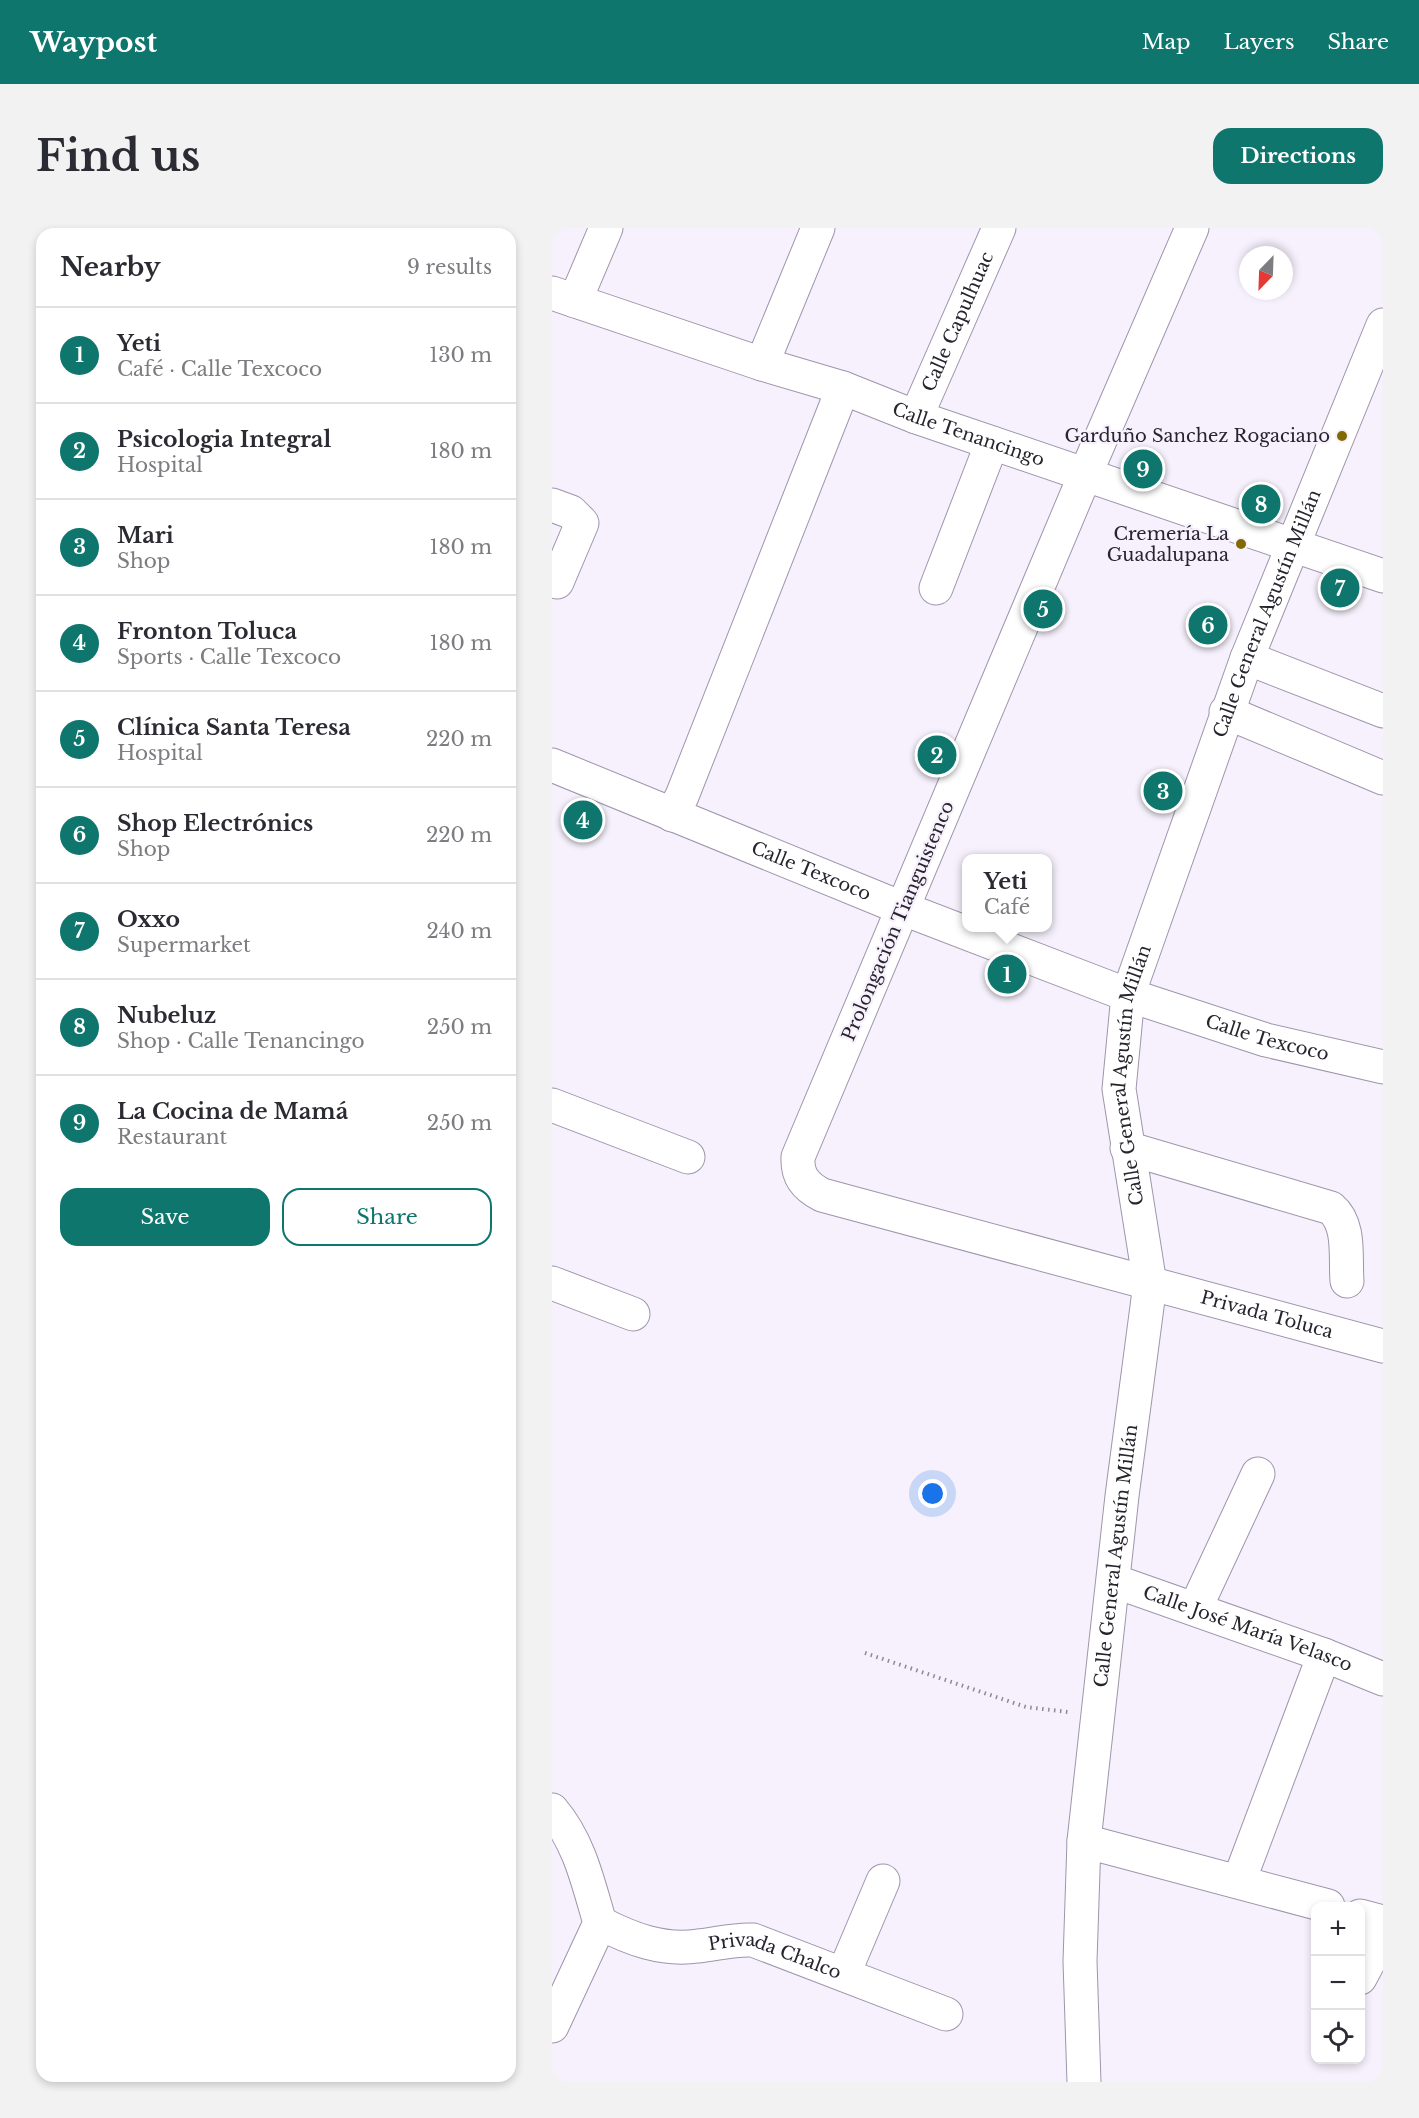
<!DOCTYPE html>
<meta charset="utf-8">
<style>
body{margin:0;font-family:"Libre Baskerville",serif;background:#f2f2f3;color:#2b2b33}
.controls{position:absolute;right:18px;bottom:18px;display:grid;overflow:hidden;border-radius:12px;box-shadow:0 3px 9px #0003}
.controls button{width:54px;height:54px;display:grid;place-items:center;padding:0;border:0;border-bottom:2px solid #e1e1e2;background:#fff;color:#2b2b33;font:30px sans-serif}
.compass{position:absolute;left:687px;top:18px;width:54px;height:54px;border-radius:50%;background:#fff;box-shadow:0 3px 9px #0003;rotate:203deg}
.you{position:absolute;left:381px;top:1266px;width:21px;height:21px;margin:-15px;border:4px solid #fff;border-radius:50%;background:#1a73e8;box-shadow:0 0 0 9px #1a73e833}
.badge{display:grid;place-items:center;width:39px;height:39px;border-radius:50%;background:#0f766e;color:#fff;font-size:20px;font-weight:700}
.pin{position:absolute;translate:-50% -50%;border:3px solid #fff;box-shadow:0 2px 6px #0006}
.popup{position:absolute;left:410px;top:626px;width:90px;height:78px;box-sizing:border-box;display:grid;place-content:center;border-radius:12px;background:#fff;filter:drop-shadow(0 2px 4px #0005);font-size:20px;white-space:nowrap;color:#7c7c81}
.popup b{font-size:22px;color:#2b2b33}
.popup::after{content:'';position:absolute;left:50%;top:100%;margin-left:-12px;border:12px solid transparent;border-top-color:#fff}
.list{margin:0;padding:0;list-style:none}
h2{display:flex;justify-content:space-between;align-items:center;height:78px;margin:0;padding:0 24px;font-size:26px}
h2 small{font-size:20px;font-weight:400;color:#7c7c81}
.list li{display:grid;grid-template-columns:39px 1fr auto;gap:18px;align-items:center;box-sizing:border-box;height:96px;padding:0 24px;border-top:2px solid #e1e1e2}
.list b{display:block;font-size:22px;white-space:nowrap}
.list p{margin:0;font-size:20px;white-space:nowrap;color:#7c7c81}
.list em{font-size:20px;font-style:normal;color:#7c7c81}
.actions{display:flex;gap:12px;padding:18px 24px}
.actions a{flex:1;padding:14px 0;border:2px solid #0f766e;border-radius:18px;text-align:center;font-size:21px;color:#0f766e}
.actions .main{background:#0f766e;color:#fff}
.icon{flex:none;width:33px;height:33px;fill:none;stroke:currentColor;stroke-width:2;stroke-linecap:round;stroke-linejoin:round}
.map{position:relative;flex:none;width:831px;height:1854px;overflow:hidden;border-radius:18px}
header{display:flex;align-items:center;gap:36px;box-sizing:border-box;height:84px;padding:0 30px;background:#0f766e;color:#fff}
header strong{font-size:28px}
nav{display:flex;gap:33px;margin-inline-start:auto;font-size:21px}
.intro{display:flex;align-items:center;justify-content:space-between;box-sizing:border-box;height:144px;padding:0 36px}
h1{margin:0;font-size:42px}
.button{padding:15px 27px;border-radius:18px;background:#0f766e;color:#fff;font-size:21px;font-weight:700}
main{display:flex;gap:36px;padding:0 36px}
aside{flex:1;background:#fff;border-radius:18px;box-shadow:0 3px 9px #0003}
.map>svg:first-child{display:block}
</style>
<header>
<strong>Waypost</strong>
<nav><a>Map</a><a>Layers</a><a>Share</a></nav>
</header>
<div class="intro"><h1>Find us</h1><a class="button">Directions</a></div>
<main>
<aside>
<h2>Nearby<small>9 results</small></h2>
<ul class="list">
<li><span class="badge">1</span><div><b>Yeti</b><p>Café · Calle Texcoco</p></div><em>130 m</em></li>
<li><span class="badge">2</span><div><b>Psicologia Integral</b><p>Hospital</p></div><em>180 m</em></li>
<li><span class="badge">3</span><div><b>Mari</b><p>Shop</p></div><em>180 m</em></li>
<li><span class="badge">4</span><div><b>Fronton Toluca</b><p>Sports · Calle Texcoco</p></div><em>180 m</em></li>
<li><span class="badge">5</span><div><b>Clínica Santa Teresa</b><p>Hospital</p></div><em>220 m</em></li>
<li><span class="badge">6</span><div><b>Shop Electrónics</b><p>Shop</p></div><em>220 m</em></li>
<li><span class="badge">7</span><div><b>Oxxo</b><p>Supermarket</p></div><em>240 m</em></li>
<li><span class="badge">8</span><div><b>Nubeluz</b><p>Shop · Calle Tenancingo</p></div><em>250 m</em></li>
<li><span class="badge">9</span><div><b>La Cocina de Mamá</b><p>Restaurant</p></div><em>250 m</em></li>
</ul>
<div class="actions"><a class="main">Save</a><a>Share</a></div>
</aside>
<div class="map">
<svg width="831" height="1854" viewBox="0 0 831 1854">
<rect width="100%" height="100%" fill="#f6f1fc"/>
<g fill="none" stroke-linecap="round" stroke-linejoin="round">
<defs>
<g id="minor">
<path id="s1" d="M 640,0 L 533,247 L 246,929 C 245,948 253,958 270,967 L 831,1118"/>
<path id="s2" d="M 0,65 L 210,136 L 291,160 L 364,189 L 831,348"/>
<path d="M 23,73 L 54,0"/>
<path d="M 210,136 L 266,0"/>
<path id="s3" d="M 364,189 L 447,0"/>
<path d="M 0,277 L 19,284 L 30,295 L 5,354"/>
<path d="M 384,360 L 440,215"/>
<path d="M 695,430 L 831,483"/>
<path d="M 674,484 L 831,550"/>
<path id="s4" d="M 0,537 L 352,681 L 576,767 L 714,812 L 831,839"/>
<path d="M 120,587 L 130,568 L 291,160"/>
<path d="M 0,877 L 136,929"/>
<path d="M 575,920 L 779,980 C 799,997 793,1029 795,1053"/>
<path d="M 0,1055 L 81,1086"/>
<path id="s5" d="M 562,1353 L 772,1427 L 831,1451"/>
<path d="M 643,1381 L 706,1246"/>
<path d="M 0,1582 C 28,1615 36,1655 48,1695 L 0,1798"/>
<path d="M 532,1613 L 776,1678"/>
<path d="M 687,1653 L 772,1427"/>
<path d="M 808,1688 L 831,1694"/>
<path id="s6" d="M 48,1695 C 79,1711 110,1723 146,1718 C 165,1716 182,1711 201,1712 L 394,1786"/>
<path d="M 292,1745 L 331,1653"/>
<path d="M 808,1750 L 831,1707"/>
<path id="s7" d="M 532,1854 L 528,1733 L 532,1613 L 570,1268 L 598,1056 L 567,861 L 576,767 L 695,430 L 831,97"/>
</g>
</defs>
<use href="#minor" stroke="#9f95ac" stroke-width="35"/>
<path stroke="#8d8993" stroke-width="4" stroke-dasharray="1.5 4.5" stroke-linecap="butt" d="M 313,1425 L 474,1479 L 516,1484"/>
<use href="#minor" stroke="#fff" stroke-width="33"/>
</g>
<g fill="#806a02" stroke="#f6f1fc" stroke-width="2">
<circle cx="790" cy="208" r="6"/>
<circle cx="689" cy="316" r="6"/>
</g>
<g text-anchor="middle" stroke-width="4.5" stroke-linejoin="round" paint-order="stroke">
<g font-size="18" fill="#28242d" stroke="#f6f1fc">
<text dy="6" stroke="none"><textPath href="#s3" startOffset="104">Calle Capulhuac</textPath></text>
<text dy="6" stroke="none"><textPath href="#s2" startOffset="440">Calle Tenancingo</textPath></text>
<text dy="6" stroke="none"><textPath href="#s7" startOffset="1500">Calle General Agustín Millán</textPath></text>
<text dy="6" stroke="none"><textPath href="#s4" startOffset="280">Calle Texcoco</textPath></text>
<text transform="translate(346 693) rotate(-67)" y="6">Prolongación Tianguistenco</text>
<text dy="6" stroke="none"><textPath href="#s4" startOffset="766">Calle Texcoco</textPath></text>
<text dy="6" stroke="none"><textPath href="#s7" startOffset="1014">Calle General Agustín Millán</textPath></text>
<text dy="6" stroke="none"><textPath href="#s1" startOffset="1518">Privada Toluca</textPath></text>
<text dy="6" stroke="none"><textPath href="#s7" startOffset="528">Calle General Agustín Millán</textPath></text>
<text dy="6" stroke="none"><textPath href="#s5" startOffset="142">Calle José María Velasco</textPath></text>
<text dy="6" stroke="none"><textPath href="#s6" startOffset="182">Privada Chalco</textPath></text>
</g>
<g font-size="18" fill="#28242d" stroke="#f6f1fc" text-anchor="end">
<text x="778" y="214">Garduño Sanchez Rogaciano</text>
<text x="677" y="312">Cremería La<tspan x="677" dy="21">Guadalupana</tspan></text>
</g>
</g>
</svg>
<div class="controls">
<button>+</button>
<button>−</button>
<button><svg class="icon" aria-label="locate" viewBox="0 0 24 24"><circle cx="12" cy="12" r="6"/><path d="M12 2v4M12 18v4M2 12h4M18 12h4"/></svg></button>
</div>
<svg class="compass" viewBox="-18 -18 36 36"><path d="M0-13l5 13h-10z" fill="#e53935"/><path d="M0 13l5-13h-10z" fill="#7c7c81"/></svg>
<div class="you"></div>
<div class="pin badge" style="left:455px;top:746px">1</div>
<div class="popup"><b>Yeti</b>Café</div>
<div class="pin badge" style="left:385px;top:527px">2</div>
<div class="pin badge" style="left:611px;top:563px">3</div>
<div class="pin badge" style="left:31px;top:592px">4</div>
<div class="pin badge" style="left:491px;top:381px">5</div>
<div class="pin badge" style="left:656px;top:397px">6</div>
<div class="pin badge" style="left:788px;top:360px">7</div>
<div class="pin badge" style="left:709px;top:276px">8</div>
<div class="pin badge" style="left:591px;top:241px">9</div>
</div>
</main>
